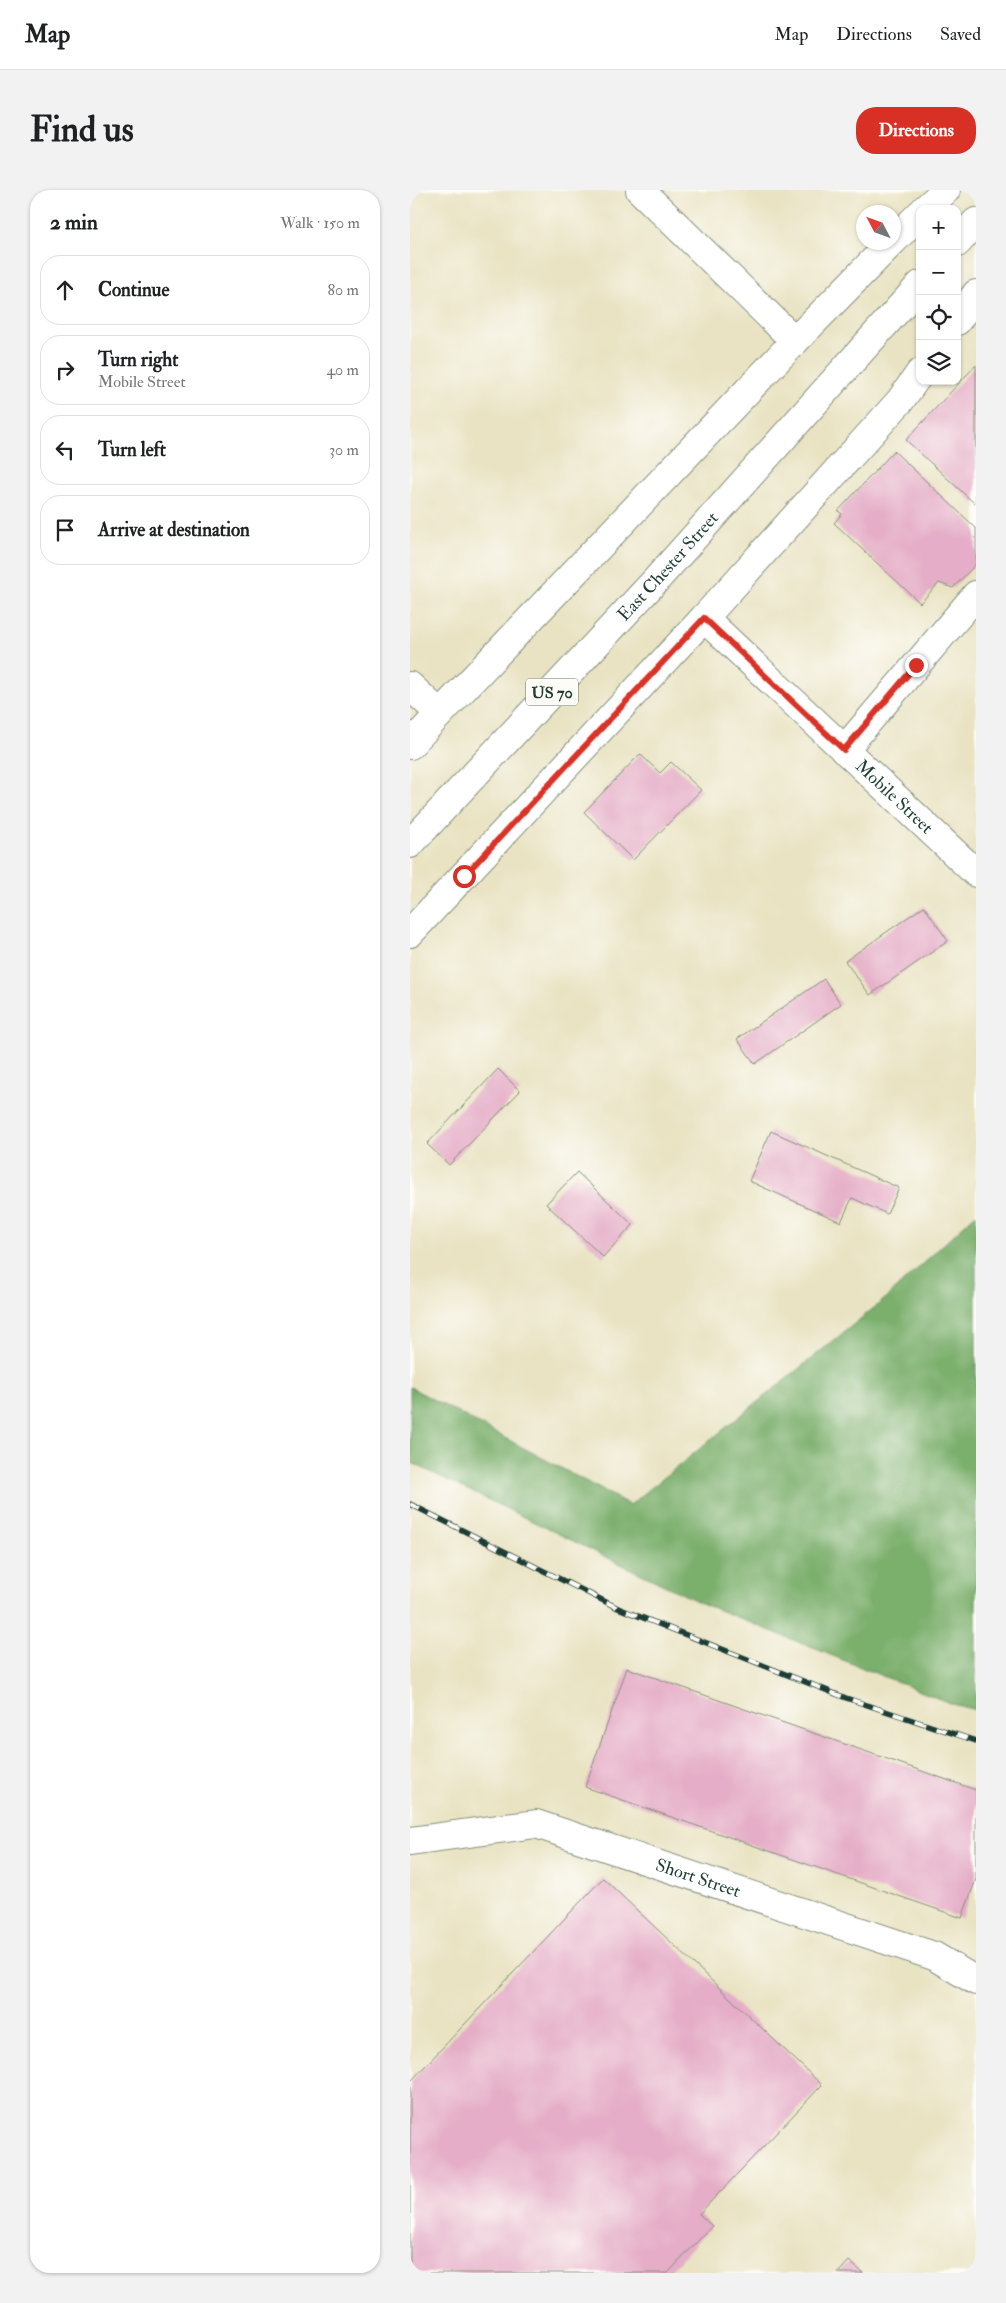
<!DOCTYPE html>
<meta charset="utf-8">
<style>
body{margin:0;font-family:"IM FELL Double Pica",serif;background:#f2f2f2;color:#202124}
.controls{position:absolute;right:15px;top:15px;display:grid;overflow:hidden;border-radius:10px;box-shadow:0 1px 4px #0004}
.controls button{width:45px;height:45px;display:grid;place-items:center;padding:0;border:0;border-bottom:1px solid #e0e0e0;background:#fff;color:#202124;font:25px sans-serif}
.compass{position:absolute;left:446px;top:15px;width:45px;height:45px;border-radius:50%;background:#fff;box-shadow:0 1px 4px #0004;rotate:311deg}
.stop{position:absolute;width:15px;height:15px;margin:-11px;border:4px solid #d93025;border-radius:50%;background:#fff}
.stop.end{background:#d93025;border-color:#fff;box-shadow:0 1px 5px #0008}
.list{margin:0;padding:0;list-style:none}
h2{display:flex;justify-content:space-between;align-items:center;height:65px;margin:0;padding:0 20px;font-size:21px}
h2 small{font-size:16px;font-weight:400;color:#757577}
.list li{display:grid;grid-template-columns:32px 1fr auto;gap:15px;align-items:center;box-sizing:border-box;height:70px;margin:0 10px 10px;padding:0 10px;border:1px solid #e0e0e0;border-radius:20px}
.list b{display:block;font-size:19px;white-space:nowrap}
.list p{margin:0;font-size:16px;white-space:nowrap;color:#757577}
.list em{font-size:16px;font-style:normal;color:#757577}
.icon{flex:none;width:28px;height:28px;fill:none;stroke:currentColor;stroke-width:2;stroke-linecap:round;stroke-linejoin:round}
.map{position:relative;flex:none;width:566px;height:2083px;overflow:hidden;border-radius:20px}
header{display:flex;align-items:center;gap:30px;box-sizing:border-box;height:70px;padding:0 25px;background:#fff;border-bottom:1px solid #e0e0e0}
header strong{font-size:24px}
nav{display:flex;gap:28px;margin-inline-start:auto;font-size:18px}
.intro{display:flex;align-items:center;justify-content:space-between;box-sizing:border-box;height:120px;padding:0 30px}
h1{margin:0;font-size:35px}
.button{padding:12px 22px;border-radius:20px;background:#d93025;color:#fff;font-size:18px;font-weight:700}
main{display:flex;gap:30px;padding:0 30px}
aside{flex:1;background:#fff;border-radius:20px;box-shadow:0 1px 4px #0004}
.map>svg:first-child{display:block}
</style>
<header>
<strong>Map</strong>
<nav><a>Map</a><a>Directions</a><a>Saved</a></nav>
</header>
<div class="intro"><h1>Find us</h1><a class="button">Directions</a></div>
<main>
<aside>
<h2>2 min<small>Walk · 150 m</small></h2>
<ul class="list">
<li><svg class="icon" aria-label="ahead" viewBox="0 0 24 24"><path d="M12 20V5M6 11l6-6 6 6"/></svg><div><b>Continue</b></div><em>80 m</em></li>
<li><svg class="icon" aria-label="right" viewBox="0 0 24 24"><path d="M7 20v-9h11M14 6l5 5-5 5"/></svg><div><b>Turn right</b><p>Mobile Street</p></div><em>40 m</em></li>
<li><svg class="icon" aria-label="left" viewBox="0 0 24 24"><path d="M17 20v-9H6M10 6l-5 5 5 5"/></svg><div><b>Turn left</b></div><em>30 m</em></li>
<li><svg class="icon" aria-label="arrive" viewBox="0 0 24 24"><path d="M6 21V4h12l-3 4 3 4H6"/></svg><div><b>Arrive at destination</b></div></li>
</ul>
</aside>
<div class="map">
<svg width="566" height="2083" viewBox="0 0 566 2083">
<rect width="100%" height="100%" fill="#fdfcf7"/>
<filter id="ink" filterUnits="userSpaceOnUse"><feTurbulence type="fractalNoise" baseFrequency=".02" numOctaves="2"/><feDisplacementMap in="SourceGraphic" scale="10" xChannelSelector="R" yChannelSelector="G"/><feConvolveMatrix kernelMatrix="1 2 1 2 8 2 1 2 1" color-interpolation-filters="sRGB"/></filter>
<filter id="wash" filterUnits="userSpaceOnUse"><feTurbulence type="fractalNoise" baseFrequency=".0096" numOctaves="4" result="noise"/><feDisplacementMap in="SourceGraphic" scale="20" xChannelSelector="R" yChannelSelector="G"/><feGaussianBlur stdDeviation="1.12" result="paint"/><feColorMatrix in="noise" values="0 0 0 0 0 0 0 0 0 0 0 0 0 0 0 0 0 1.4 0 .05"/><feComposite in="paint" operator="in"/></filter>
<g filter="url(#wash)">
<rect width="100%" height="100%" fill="#e9e3c3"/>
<path fill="#7aaf6c" stroke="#4c7650" d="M 566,1024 L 566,1520 L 542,1514 L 289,1412 L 0,1272 L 0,1197 L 220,1315 L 475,1109 Z"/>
<g id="blocks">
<path fill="#e5adc7" d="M 566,175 L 566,311 L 564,313 L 496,250 Z
M 484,261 L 566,338 L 566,374 L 543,398 L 529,393 L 510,413 L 424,333 L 432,324 L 428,321 Z
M 230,564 L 250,583 L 261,572 L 291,600 L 223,670 L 174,622 Z
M 514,716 L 538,751 L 460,805 L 435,771 Z
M 414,789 L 431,814 L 345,874 L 327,849 Z
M 88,879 L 110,901 L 39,975 L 17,954 Z
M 361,941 L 489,998 L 477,1024 L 442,1008 L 431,1032 L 339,991 Z
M 167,982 L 223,1035 L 193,1067 L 136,1014 Z
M 217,1478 L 566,1600 L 566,1689 L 552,1728 L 175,1597 Z
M 193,1688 L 412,1895 L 289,2024 L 302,2036 L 258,2083 L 0,2083 L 0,1892 Z
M 439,2071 L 453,2083 L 428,2083 Z"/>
</g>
</g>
<g filter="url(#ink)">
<use href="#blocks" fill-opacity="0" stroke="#84907c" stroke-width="1"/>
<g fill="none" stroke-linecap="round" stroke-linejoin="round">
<defs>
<g id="minor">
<path d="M 0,496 L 29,523"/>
<path d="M 0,555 L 385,151 L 230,0"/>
<path d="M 434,560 L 566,405"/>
<path id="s1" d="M 0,743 L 294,428 L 566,683"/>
<path id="s2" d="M 0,1651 L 126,1634 L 524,1766 L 566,1791"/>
</g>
<g id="highway">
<path d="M 515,19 L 536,0"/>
<path d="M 483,51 L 510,24"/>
<path d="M 547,53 L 566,32"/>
<path d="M 547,131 L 566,104"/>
<path d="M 385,151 L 482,52"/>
<path d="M 294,428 L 490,211 L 510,183"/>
<path id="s3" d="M 0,654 L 246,390 L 510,95"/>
</g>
</defs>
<use href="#minor" stroke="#84907c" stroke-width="30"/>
<use href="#highway" stroke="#84907c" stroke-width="30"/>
<use href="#minor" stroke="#fff" stroke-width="28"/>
<use href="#highway" stroke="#fff" stroke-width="28"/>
<defs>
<path id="rail" d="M 0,1314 L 208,1418 L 436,1508 L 566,1551"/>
</defs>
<use href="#rail" stroke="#1f3d34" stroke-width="5.5"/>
<use href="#rail" stroke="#fdfcf7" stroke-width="4" stroke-dasharray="11" stroke-linecap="butt"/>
</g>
</g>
<g fill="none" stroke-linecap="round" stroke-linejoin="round" filter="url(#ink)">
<path stroke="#d93025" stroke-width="6" d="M 54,686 L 294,428 L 434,560 L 506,475"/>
</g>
<g text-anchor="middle" stroke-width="4.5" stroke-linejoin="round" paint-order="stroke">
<rect fill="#fdfcf7" stroke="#62766e" stroke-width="1" x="116" y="488.5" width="52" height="27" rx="4"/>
<g font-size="16" font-weight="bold" fill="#1f3d34">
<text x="142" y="508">US 70</text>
</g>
<g font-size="18" fill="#1f3d34" stroke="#fdfcf7">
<text dy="6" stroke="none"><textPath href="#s3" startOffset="379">East Chester Street</textPath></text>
<text dy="6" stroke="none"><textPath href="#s1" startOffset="692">Mobile Street</textPath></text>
<text dy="6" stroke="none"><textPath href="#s2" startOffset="298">Short Street</textPath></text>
</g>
</g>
</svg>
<div class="controls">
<button>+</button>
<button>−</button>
<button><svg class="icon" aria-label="locate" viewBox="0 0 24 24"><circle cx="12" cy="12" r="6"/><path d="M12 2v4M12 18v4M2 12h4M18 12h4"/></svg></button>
<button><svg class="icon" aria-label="layers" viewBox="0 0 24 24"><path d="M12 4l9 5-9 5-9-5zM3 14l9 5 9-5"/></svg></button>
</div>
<svg class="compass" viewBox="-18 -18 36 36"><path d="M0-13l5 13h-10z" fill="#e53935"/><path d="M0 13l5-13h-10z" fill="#757577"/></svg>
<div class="stop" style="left:54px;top:686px"></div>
<div class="stop end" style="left:506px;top:475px"></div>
</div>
</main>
